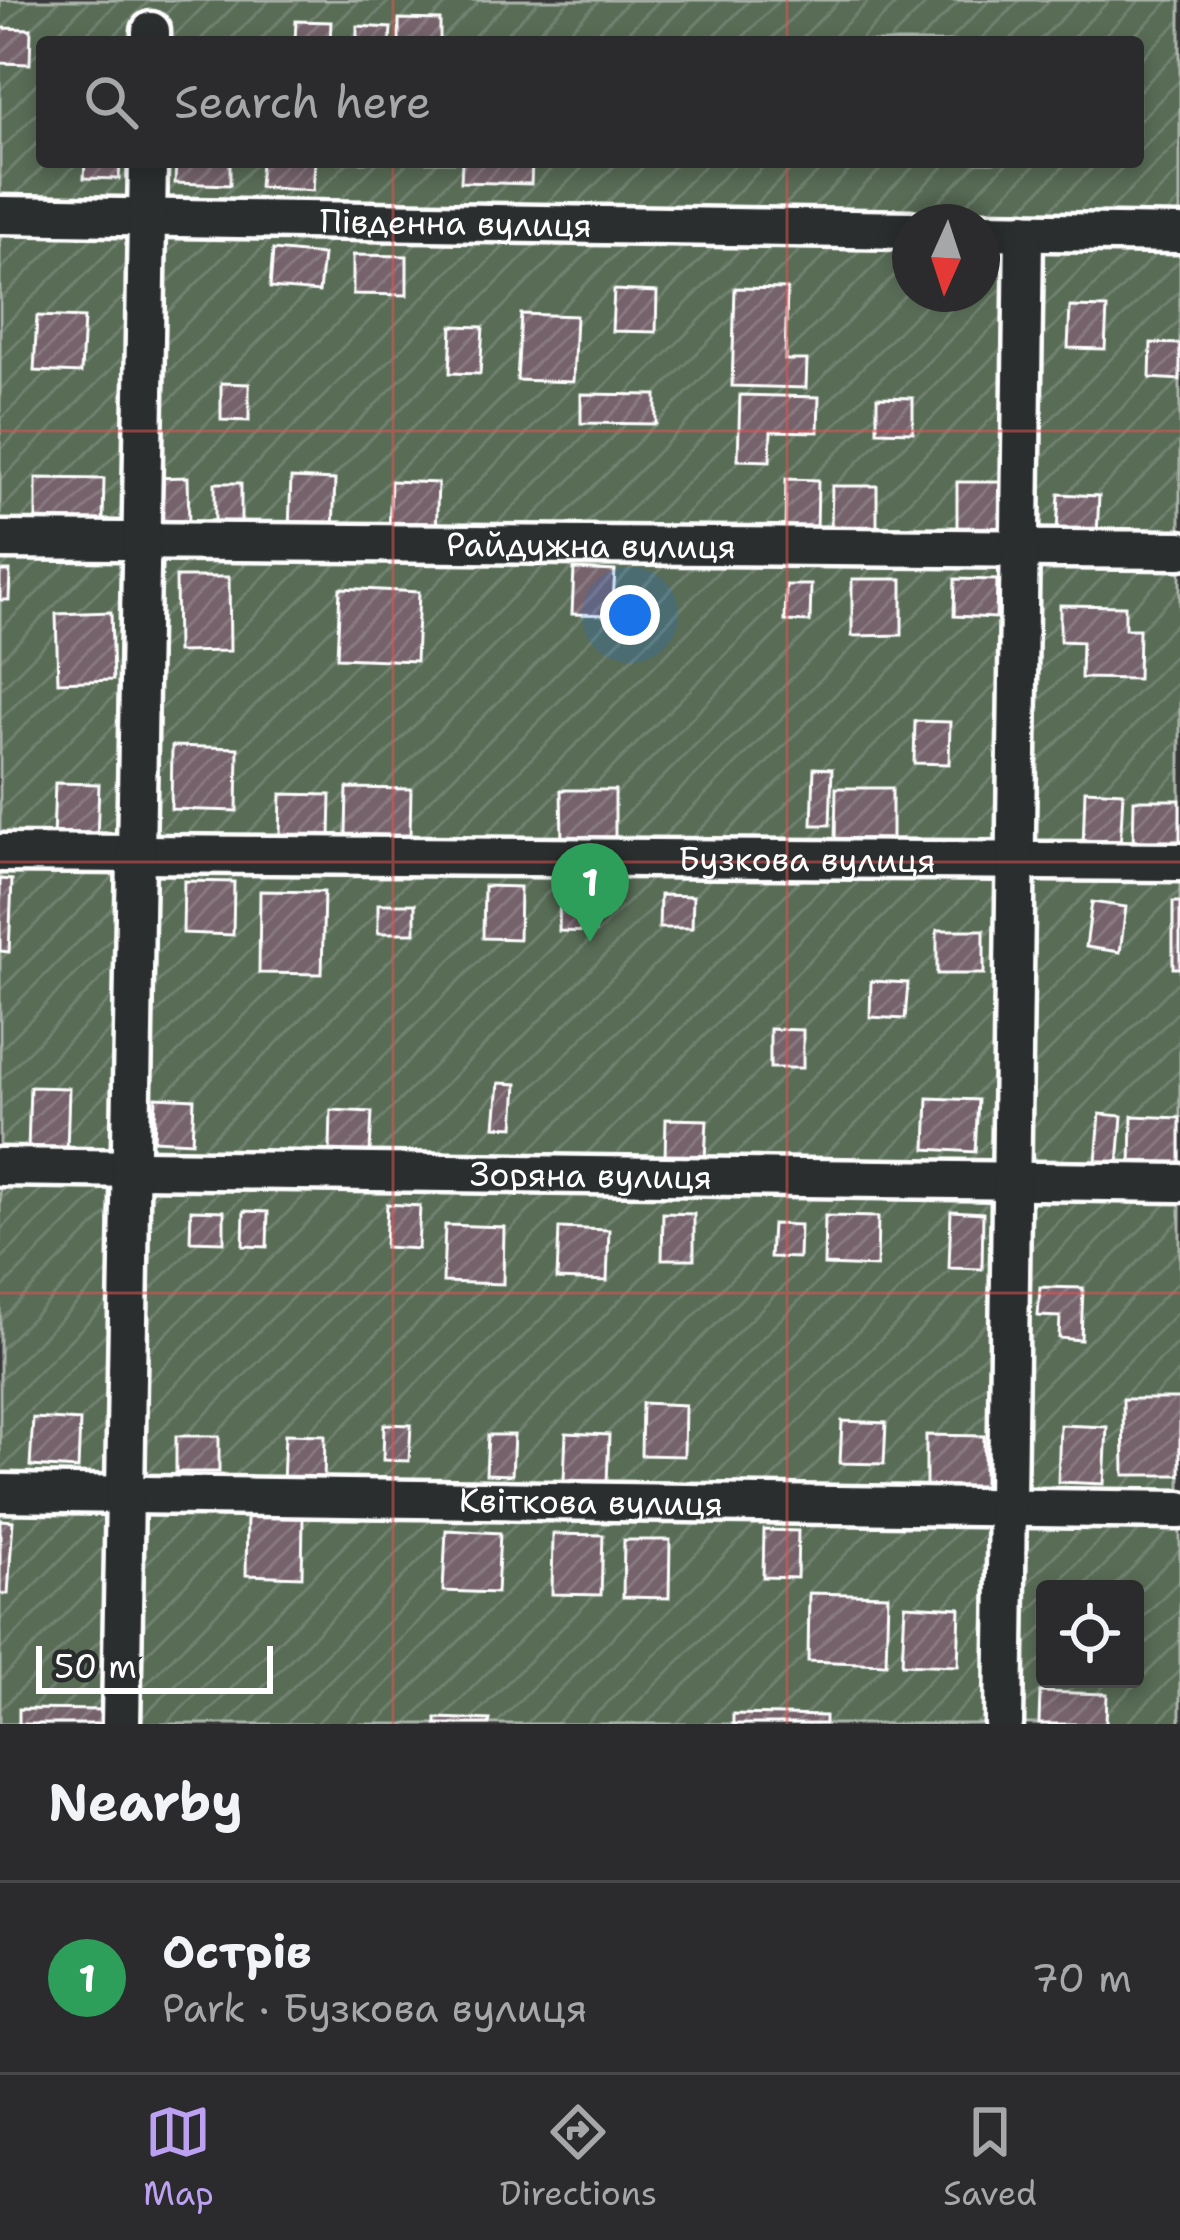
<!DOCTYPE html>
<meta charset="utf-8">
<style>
body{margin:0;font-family:"Shantell Sans",sans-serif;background:#373638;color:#f1f3f6}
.controls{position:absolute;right:36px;bottom:36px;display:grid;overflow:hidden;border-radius:12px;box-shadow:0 6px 18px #0003}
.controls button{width:108px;height:108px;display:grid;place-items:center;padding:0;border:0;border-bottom:3px solid #474648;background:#2b2a2c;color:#f1f3f6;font:60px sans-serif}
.compass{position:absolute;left:892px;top:204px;width:108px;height:108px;border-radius:50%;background:#2b2a2c;box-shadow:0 6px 18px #0003;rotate:183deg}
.scale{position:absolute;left:36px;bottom:30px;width:237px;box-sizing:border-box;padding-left:12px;border:6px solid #fff;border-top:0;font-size:33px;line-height:42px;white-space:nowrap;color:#fff;-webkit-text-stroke:9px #2a2d2e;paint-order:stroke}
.you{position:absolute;left:630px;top:615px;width:42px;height:42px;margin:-30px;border:9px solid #fff;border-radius:50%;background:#1a73e8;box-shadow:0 0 0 18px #1a73e833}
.badge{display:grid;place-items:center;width:78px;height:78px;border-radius:50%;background:#bca0f2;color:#fff;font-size:39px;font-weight:700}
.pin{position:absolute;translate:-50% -99px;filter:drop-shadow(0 3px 6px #0008)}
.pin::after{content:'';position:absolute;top:63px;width:42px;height:36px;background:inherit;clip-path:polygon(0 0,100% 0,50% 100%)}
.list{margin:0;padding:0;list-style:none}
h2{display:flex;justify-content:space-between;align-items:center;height:156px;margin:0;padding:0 48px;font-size:51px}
h2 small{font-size:39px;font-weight:400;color:#a6a7a9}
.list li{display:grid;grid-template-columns:78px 1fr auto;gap:36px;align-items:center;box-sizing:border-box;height:192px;padding:0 48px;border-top:3px solid #474648}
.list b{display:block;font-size:45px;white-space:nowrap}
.list p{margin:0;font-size:39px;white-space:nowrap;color:#a6a7a9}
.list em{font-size:39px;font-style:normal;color:#a6a7a9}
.icon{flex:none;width:66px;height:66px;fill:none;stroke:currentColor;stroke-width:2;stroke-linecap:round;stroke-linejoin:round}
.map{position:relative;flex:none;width:1180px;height:1724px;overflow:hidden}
.search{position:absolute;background:#2b2a2c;box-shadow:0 6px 18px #0003;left:36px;right:36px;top:36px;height:132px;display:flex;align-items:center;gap:30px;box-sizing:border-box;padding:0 42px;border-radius:12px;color:#a6a7a9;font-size:45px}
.sheet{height:348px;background:#2b2a2c}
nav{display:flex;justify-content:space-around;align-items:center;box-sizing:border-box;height:168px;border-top:3px solid #474648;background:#2b2a2c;font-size:33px;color:#a6a7a9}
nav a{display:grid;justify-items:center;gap:6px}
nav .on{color:#bca0f2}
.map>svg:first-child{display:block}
</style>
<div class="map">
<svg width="1180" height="1724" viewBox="0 0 1180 1724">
<defs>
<pattern id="garden-furrows" width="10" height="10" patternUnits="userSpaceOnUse" patternTransform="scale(3)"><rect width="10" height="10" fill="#586c57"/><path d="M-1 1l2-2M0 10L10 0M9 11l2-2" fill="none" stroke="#718270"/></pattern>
<pattern id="building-hatch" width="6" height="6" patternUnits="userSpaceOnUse" patternTransform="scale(3)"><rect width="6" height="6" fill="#74626b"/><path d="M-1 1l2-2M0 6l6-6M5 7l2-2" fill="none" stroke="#897a81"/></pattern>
</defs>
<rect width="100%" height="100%" fill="#39383a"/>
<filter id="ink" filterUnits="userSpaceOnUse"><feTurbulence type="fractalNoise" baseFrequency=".00833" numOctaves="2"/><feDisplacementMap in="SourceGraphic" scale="24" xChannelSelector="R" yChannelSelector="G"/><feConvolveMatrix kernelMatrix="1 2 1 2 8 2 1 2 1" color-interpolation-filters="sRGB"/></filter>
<g filter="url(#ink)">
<path fill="url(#garden-furrows)" stroke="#acb6ab" stroke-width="3" fill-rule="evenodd" d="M 0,0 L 1180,0 L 1180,1724 L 0,1724 ZM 42,42 L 1138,42 L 1138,162 L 42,162 ZM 910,222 L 982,222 L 982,294 L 910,294 ZM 1045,1589 L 1135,1589 L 1135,1679 L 1045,1679 Z"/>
<path fill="url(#building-hatch)" stroke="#fff" stroke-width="3" d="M 399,19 L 440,20 L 440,42 L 399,42 Z
M 296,21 L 331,22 L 330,42 L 295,42 Z
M 357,26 L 391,28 L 390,42 L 357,42 Z
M 0,28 L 31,29 L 30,64 L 0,63 Z
M 85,162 L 120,162 L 119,179 L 84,178 Z
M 176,162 L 230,162 L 230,185 L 175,183 Z
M 261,162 L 315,162 L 313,191 L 259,187 Z
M 462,162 L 532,162 L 531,184 L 461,182 Z
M 273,250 L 323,255 L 319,292 L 270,288 Z
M 353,255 L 407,256 L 407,295 L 353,294 Z
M 735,288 L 787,289 L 785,360 L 807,360 L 806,388 L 732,386 Z
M 614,290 L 657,292 L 656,332 L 612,331 Z
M 1070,307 L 1107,308 L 1105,349 L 1068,348 Z
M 521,314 L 576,316 L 573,382 L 517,380 Z
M 37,316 L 84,318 L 81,373 L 34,371 Z
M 452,326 L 483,327 L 480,374 L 450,373 Z
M 1151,343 L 1180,344 L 1180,380 L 1150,378 Z
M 221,383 L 249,384 L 249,421 L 221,420 Z
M 581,394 L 656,395 L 656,424 L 581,423 Z
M 740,395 L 819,397 L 818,432 L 771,431 L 770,461 L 738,460 Z
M 877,397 L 913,398 L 913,432 L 877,431 Z
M 188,477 L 189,527 L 153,528 L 152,478 Z
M 36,478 L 104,479 L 103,522 L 36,521 Z
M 291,478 L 335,480 L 333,531 L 289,529 Z
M 786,479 L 818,480 L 817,532 L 785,532 Z
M 391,481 L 438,483 L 436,535 L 389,533 Z
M 957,482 L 1001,482 L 1001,531 L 957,531 Z
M 215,483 L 241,483 L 241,532 L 215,532 Z
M 832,486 L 877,486 L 877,531 L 831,530 Z
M 1059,494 L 1099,496 L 1097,534 L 1057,533 Z
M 574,569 L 615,571 L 612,615 L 572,614 Z
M 0,571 L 10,571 L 9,600 L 0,600 Z
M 176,577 L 229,577 L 230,651 L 177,652 Z
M 852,579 L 902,579 L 902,635 L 852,636 Z
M 955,579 L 997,580 L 996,618 L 954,616 Z
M 786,585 L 811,585 L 810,622 L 785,621 Z
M 340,588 L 419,592 L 416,661 L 337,658 Z
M 1060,605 L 1125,606 L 1125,629 L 1139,629 L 1138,679 L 1081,678 L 1082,642 L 1060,641 Z
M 111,612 L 113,680 L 58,682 L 56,614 Z
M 915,721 L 950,722 L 949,764 L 914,763 Z
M 172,746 L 238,748 L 237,811 L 171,809 Z
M 814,768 L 832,769 L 830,825 L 812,825 Z
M 55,783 L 99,784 L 97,840 L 53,839 Z
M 347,788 L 411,789 L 410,836 L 346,834 Z
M 836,788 L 892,788 L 892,843 L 835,842 Z
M 561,790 L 615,790 L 615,842 L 562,842 Z
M 1085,790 L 1123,792 L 1120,850 L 1083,848 Z
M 281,794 L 331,795 L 330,839 L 280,837 Z
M 1134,800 L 1180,800 L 1180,850 L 1133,849 Z
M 0,879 L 12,880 L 9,952 L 0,951 Z
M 184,881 L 234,882 L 233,935 L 183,933 Z
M 560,884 L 596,885 L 595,932 L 559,931 Z
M 484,886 L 520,887 L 519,939 L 483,938 Z
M 260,891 L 324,892 L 322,974 L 259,973 Z
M 660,895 L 693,896 L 692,928 L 659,928 Z
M 1092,902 L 1126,907 L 1120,952 L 1086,947 Z
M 1173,902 L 1180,902 L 1180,968 L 1173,968 Z
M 378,904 L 415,904 L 415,933 L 378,933 Z
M 937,930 L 984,930 L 984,974 L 937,974 Z
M 871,981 L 908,983 L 905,1019 L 870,1017 Z
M 770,1029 L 803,1030 L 803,1068 L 770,1068 Z
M 499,1083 L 517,1084 L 514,1127 L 495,1126 Z
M 30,1087 L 69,1088 L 67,1152 L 28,1151 Z
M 156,1097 L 194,1099 L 192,1142 L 154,1140 Z
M 928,1098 L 978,1100 L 975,1152 L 926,1149 Z
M 331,1110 L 372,1112 L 370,1152 L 330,1150 Z
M 1100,1114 L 1122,1116 L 1118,1164 L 1096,1162 Z
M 1132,1116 L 1180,1118 L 1180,1171 L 1131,1169 Z
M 666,1119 L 707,1120 L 705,1159 L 665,1158 Z
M 387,1204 L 420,1206 L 418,1249 L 385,1247 Z
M 191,1210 L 224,1211 L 224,1242 L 190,1241 Z
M 244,1211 L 268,1212 L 267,1247 L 243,1246 Z
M 951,1211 L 983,1213 L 982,1269 L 949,1268 Z
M 663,1213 L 694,1214 L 694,1259 L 662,1259 Z
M 825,1216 L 878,1217 L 877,1267 L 824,1265 Z
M 772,1224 L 800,1225 L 799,1258 L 770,1257 Z
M 445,1225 L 504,1227 L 503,1284 L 443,1282 Z
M 559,1228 L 609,1230 L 607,1281 L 557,1279 Z
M 1040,1287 L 1083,1288 L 1081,1340 L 1059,1338 L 1060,1317 L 1038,1316 Z
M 1123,1399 L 1180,1399 L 1180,1475 L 1124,1475 Z
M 642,1403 L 685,1405 L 684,1456 L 641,1455 Z
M 33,1418 L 80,1421 L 78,1469 L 30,1466 Z
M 842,1421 L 886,1423 L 884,1464 L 840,1463 Z
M 384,1424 L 411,1425 L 409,1461 L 383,1460 Z
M 1060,1425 L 1107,1427 L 1104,1484 L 1058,1482 Z
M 566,1433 L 609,1435 L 607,1482 L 564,1480 Z
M 285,1434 L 325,1435 L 324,1485 L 283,1484 Z
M 488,1435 L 514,1435 L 512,1475 L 486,1474 Z
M 926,1435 L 984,1436 L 984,1487 L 926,1487 Z
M 176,1436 L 219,1436 L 219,1472 L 176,1472 Z
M 247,1517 L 303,1518 L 302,1577 L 246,1575 Z
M 0,1520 L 13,1521 L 8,1594 L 0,1594 Z
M 446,1530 L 500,1533 L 497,1593 L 443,1591 Z
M 764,1530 L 798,1531 L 797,1578 L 763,1577 Z
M 553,1534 L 603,1535 L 601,1595 L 552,1594 Z
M 624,1540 L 670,1540 L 669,1598 L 623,1597 Z
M 809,1593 L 888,1595 L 886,1664 L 808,1661 Z
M 905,1605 L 960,1608 L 958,1666 L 902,1664 Z
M 1040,1692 L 1107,1694 L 1106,1724 L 1039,1724 Z
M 19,1709 L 105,1710 L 105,1724 L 19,1724 Z
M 733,1714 L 825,1716 L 825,1724 L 733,1724 Z
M 436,1718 L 490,1720 L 489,1724 L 436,1724 Z"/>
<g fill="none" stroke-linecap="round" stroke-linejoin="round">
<defs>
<g id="minor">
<path d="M 151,42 L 151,31"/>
<path id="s1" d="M 0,215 L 910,230"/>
<path d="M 982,231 L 1180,234"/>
<path id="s2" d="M 0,540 L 1180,550"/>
<path id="s3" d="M 0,853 L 1180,862"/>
<path id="s4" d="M 0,1167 L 1180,1183"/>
<path id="s5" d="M 0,1493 L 1180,1510"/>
<path d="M 121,1724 L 148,162"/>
<path d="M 1004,1724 L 1024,231"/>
</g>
</defs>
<use href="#minor" stroke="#fff" stroke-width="45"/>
<use href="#minor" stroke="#2a2d2e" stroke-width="36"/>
</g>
</g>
<path fill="none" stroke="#de5353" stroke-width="3" stroke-opacity="0.55" d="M 393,0 L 393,42M 787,0 L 787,42M 393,162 L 393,1724M 787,162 L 787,1724M 0,431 L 1180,431M 0,862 L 1180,862M 0,1293 L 1180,1293"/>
<g text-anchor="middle" stroke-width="9" stroke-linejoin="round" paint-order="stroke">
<g font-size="33" fill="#fff" stroke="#2a2d2e">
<text dy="12" stroke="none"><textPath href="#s1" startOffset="456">Південна вулиця</textPath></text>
<text dy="12" stroke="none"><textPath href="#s2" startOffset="591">Райдужна вулиця</textPath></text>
<text dy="12" stroke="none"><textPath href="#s3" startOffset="807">Бузкова вулиця</textPath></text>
<text dy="12" stroke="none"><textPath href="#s4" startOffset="591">Зоряна вулиця</textPath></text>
<text dy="12" stroke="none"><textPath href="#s5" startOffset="591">Квіткова вулиця</textPath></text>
</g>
</g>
</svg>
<div class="controls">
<button><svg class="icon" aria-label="locate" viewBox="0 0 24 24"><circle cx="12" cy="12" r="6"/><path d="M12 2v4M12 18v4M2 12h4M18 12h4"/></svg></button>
</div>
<svg class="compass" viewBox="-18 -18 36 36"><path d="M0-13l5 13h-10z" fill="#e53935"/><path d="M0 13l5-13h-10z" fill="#a6a7a9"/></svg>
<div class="scale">50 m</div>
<div class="you"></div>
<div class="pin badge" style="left:590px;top:942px;background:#2e9e5b">1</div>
<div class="search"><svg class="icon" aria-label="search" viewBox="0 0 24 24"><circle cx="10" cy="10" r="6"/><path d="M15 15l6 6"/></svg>Search here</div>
</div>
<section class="sheet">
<h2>Nearby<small></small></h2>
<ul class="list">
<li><span class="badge" style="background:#2e9e5b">1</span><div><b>Острів</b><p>Park · Бузкова вулиця</p></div><em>70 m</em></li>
</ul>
</section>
<nav>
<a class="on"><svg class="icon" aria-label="map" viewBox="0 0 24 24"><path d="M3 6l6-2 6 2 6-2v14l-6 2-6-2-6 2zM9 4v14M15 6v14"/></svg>Map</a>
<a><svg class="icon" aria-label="directions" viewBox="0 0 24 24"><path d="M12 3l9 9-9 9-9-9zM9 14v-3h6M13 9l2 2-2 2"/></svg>Directions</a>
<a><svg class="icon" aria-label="saved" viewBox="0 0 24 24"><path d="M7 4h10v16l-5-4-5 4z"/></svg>Saved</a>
</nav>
